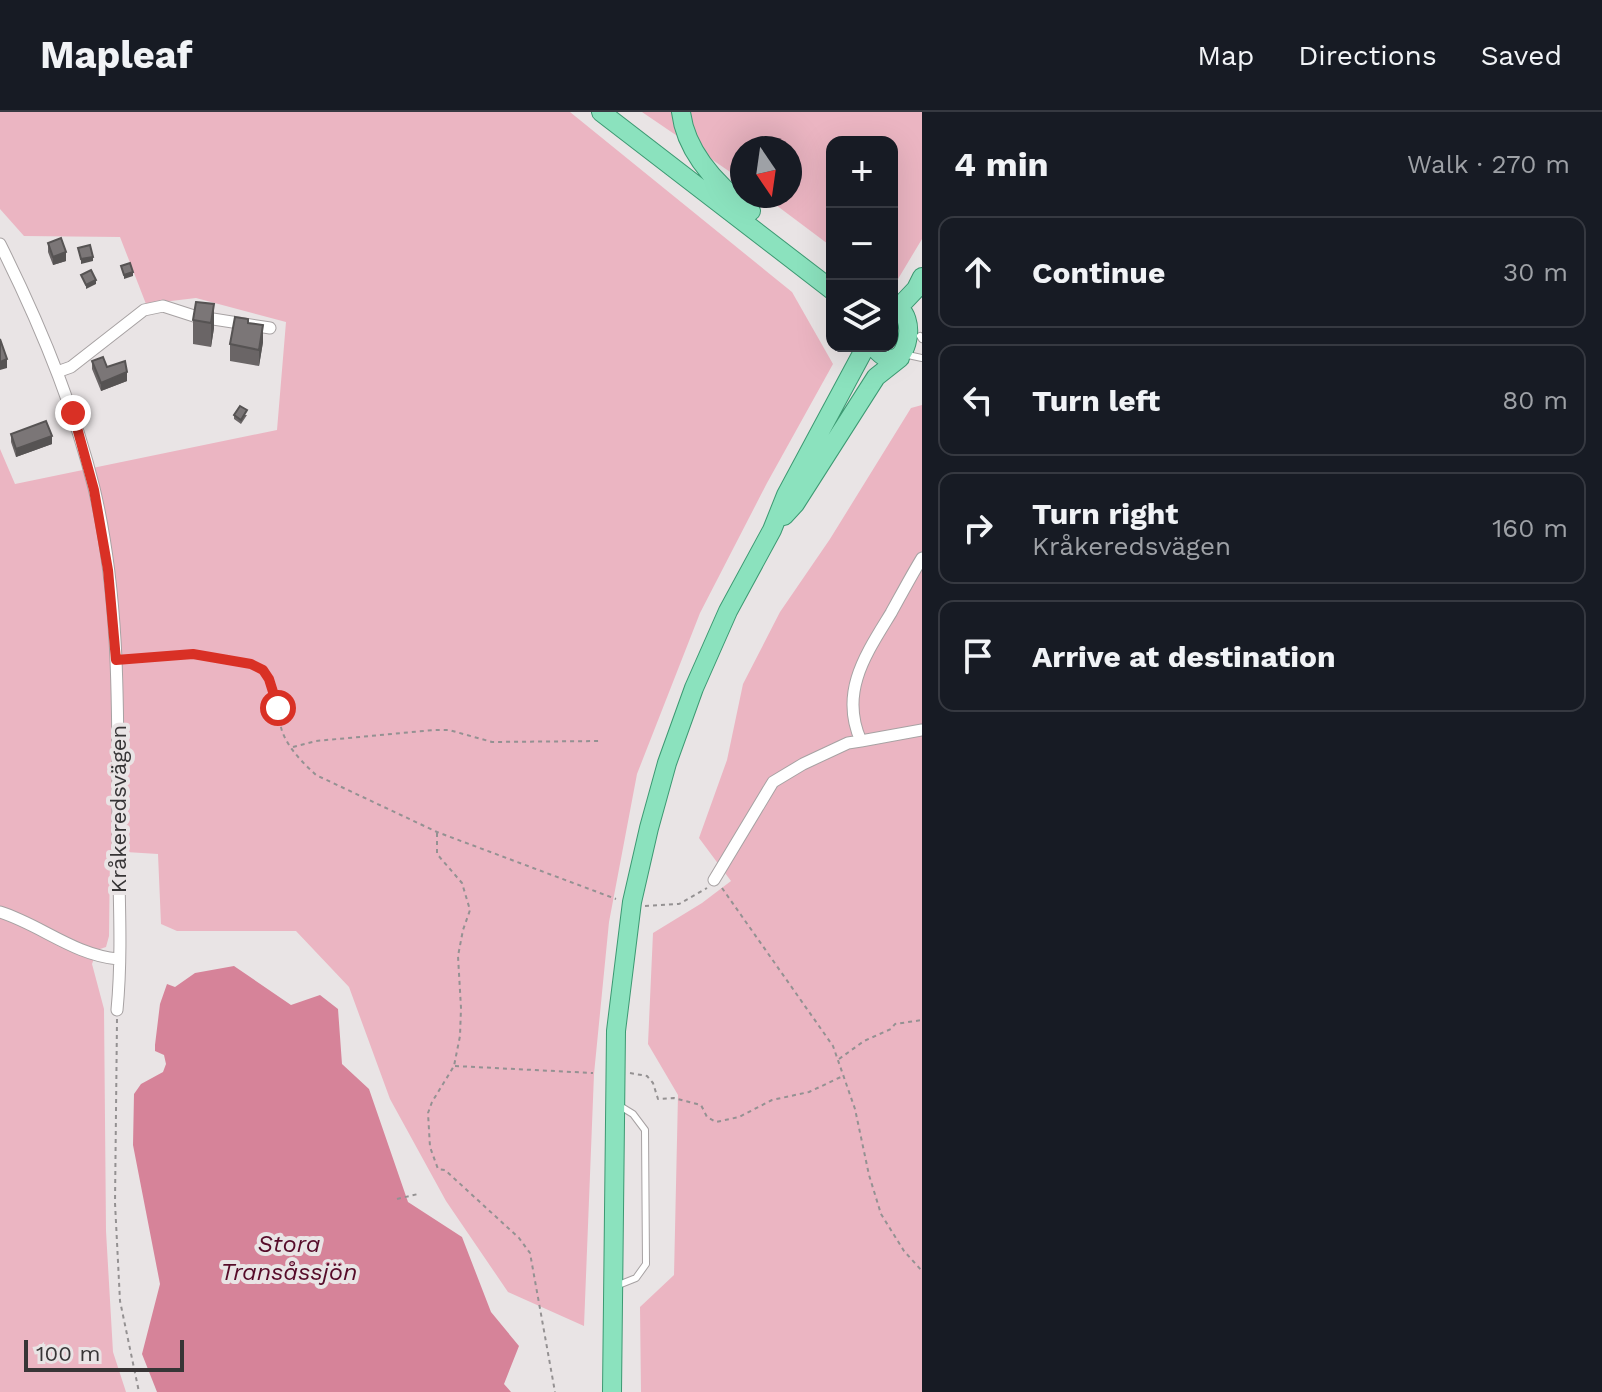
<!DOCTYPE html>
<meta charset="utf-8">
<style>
body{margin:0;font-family:"Work Sans",sans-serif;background:#20242c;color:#f1f3f6}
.controls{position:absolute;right:24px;top:24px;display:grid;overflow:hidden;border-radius:16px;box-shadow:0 8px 32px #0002}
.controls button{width:72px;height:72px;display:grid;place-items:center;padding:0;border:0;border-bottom:2px solid #363941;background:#171b24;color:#f1f3f6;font:40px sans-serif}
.compass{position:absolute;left:730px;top:24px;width:72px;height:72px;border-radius:50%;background:#171b24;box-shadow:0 8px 32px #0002;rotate:167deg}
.scale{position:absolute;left:24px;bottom:20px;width:160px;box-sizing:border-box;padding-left:8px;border:4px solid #373536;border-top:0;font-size:22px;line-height:28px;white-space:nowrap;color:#373536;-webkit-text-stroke:6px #e9e4e5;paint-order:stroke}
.stop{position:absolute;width:24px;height:24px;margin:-18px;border:6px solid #d93025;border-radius:50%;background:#fff}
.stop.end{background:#d93025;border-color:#fff;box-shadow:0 2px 8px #0008}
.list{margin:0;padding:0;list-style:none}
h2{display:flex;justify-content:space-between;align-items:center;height:104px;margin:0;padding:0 32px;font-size:34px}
h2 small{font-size:26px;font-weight:400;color:#9ea1a6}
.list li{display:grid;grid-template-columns:52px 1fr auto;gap:24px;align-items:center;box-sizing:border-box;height:112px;margin:0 16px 16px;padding:0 16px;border:2px solid #363941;border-radius:16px}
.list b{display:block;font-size:30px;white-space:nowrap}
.list p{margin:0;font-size:26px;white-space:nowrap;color:#9ea1a6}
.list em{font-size:26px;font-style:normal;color:#9ea1a6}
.icon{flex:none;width:44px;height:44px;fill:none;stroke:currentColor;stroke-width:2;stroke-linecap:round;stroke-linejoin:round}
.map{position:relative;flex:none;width:922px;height:1280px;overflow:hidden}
header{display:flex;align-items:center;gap:48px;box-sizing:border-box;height:112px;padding:0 40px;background:#171b24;border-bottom:2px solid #363941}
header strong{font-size:38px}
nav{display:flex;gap:44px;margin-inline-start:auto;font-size:28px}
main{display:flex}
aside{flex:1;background:#171b24}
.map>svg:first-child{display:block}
</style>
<header>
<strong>Mapleaf</strong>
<nav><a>Map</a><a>Directions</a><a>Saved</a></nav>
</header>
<main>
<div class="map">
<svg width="922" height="1280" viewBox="0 0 922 1280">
<rect width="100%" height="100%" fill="#e9e4e5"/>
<path fill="#ebb5c2" d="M 0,0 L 570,0 L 792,180 L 833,252 L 767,371 L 700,501 L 637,662 L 609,810 L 594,962 L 584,1214 L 508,1180 L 446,1089 L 390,987 L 349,875 L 296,819 L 177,819 L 161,812 L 158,742 L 110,739 L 109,824 L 106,835 L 97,838 L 92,852 L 104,897 L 106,1119 L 113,1240 L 126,1280 L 0,1280 L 0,337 L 15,372 L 277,318 L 286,210 L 196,186 L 146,192 L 120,125 L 24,124 L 0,97 Z
M 642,0 L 922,0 L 922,127 L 898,167 L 892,169 L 892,30 L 832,30 L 832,135 L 764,84 L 790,84 L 790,36 L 742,36 L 742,68 Z
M 922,293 L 922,1280 L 641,1280 L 640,1195 L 674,1163 L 678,983 L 648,932 L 653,821 L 702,791 L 731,769 L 699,726 L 727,648 L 743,572 L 780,500 L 830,427 L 911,296 Z"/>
<path fill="#d68399" d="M 234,854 L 291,893 L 320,883 L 338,897 L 342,952 L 369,977 L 408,1090 L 462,1125 L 491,1200 L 519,1234 L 504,1272 L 511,1280 L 157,1280 L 142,1242 L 160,1172 L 133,1033 L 134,982 L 141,972 L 163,960 L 166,952 L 164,943 L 155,939 L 155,933 L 160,892 L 167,872 L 175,875 L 195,861 Z"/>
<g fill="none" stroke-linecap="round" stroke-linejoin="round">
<defs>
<path id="service" d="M 920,224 L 922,227
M 908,243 L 922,246
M 616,1174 L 636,1166 L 646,1152 L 645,1018 L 633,1002 L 620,994"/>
<path id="minor" d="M 0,132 C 39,210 73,291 94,376 C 120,484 118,599 118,709 C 118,772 123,836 117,898
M 57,260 L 71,255 L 144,198 L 163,194 L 194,204 L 270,216
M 861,629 L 922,618
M 714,768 L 773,670 L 803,652 L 848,631 L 861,629 C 839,580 866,542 891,501 C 901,483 911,464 922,446
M 0,800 C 41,813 74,843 118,847"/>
<path id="primary" d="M 601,0 L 832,178
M 681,0 C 686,42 719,75 751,99
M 899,195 L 916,177 L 922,165
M 873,234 C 907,278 922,195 892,195
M 784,404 L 795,392 L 876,265 L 900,246
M 612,1280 L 616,919 L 632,790 L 649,716 L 667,651 L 694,576 L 728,499 L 772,418 L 786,383 L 866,234"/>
</defs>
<use href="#service" stroke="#a7a2a3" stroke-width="8"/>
<use href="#minor" stroke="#a7a2a3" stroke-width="13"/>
<use href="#primary" stroke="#3c9972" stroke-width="20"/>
<path stroke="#949192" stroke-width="2" stroke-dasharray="4 4" stroke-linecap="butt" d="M 125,547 C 164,544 257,530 273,576 C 278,590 278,605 282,619 C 288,636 303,651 316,663 L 437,720 L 616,787
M 293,635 L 316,629 L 434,618 L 449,618 L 492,630 L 602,629
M 437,721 L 437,742 L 462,771 L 470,798 L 463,818 L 458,844 L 461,896 L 460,924 L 454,954 L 432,990 L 428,1001 L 430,1035 L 438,1057 L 445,1058 L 519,1126 L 530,1141 L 555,1280
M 722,776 L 833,934 L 855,997 L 869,1063 L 881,1102 L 904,1139 L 922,1159
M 645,794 L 679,792 L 707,776
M 117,907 L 115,1091 L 120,1189 L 139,1280
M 839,947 L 864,929 L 891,917 L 895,912 L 922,908
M 455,954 L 593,961
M 630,961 L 647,964 L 653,971 L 658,987 L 674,986 L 701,993 L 707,1005 L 716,1010 L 739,1005 L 772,988 L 809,980 L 843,964
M 397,1087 L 418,1082"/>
<use href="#service" stroke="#fff" stroke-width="6"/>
<use href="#minor" stroke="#fff" stroke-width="11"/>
<use href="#primary" stroke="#8be2be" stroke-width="18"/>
</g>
<path fill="#6a6566" d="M 48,131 L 66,149 L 53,153 L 48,140 Z
M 214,192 L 214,216 L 211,235 L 193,232 L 193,208 Z
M 248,211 L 263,230 L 259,254 L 230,249 L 230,232 Z
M 92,249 L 107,255 L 127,269 L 101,279 L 92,257 Z
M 234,303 L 247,303 L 241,312 L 234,307 Z
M 11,322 L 52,332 L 16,345 L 11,330 Z"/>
<path fill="#565353" d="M 66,140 L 66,149 L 53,153 L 53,145 Z
M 93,145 L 93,149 L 81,152 L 81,147 Z
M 133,160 L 133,164 L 124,167 L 124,163 Z
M 96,168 L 96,172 L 86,177 L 86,173 Z
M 214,192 L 214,216 L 211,235 L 211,211 Z
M 263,213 L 263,230 L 259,254 L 259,238 Z
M 7,247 L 7,256 L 0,258 L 0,250 Z
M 127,260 L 127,269 L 101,279 L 101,271 Z
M 52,324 L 52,332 L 16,345 L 16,337 Z"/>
<path fill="#7b7677" stroke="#565353" stroke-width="2" d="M 61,126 L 66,140 L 53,145 L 48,131 Z
M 90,133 L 93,145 L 81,147 L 78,136 Z
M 130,151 L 133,160 L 124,163 L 121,154 Z
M 91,158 L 96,168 L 86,173 L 81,163 Z
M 196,190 L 214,192 L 211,211 L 193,208 Z
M 235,205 L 248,207 L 248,211 L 263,213 L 259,238 L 230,232 Z
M 0,227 L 7,247 L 0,250 Z
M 103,245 L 107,255 L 125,249 L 127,260 L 101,271 L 92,249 Z
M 240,294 L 247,298 L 241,308 L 234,303 Z
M 46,309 L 52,324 L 16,337 L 11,322 Z"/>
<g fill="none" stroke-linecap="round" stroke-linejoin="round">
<path stroke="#d93025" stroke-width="10" d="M 73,301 L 94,378 L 108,458 L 116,548 L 193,542 L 251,552 L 263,558 L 269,567 L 278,596"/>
</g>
<g text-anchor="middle" stroke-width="8" stroke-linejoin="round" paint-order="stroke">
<g font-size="22" fill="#373536" stroke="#e9e4e5">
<text transform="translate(118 697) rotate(-90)" y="8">Kråkeredsvägen</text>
</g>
<g font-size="24" font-style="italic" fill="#560b29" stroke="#e9e4e5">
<text x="289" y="1140">Stora<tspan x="289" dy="28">Transåssjön</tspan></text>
</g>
</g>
</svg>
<div class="controls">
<button>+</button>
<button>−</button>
<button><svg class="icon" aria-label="layers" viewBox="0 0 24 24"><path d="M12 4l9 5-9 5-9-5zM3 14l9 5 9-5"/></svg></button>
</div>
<svg class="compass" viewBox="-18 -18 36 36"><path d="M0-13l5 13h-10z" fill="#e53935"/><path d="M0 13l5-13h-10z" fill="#9ea1a6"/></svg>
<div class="scale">100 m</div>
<div class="stop" style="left:278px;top:596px"></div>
<div class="stop end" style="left:73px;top:301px"></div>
</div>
<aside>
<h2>4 min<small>Walk · 270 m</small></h2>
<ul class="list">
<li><svg class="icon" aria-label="ahead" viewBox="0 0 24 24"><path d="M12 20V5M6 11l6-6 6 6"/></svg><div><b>Continue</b></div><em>30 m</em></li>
<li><svg class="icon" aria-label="left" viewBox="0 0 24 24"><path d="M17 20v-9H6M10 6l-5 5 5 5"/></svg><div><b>Turn left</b></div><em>80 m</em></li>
<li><svg class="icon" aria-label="right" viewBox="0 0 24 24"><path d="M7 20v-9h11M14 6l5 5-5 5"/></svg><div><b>Turn right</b><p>Kråkeredsvägen</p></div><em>160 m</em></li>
<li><svg class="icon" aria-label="arrive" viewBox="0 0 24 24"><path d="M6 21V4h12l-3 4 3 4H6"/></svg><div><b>Arrive at destination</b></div></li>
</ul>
</aside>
</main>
